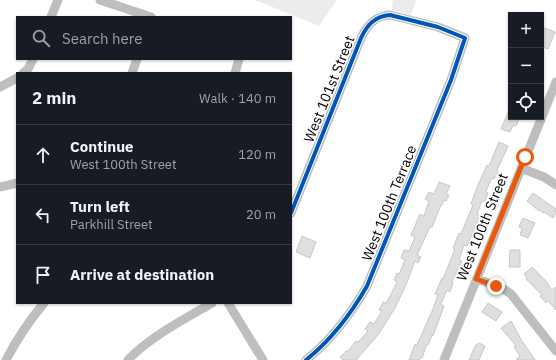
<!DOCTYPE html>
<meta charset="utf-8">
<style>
body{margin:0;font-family:"IBM Plex Sans",sans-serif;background:#242831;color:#f1f3f6}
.controls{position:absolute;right:12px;top:12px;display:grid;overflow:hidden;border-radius:0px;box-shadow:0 1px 3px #0004}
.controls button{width:36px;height:36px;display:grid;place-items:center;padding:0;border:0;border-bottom:1px solid #363941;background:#171b24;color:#f1f3f6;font:20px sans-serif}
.stop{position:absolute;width:12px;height:12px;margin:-9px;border:3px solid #ea580c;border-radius:50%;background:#fff}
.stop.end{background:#ea580c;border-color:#fff;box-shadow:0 1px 4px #0008}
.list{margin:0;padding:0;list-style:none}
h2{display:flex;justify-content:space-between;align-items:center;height:52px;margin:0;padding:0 16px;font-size:17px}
h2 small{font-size:13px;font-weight:400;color:#9ea1a6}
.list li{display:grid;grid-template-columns:26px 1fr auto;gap:12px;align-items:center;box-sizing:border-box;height:60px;padding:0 16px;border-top:1px solid #363941}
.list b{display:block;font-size:15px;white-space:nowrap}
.list p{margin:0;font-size:13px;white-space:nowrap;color:#9ea1a6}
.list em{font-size:13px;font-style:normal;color:#9ea1a6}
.icon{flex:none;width:22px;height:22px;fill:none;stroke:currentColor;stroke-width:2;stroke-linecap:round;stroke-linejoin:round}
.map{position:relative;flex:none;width:556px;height:360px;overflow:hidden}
.search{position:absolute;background:#171b24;box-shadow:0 1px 3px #0004;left:16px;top:16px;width:276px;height:44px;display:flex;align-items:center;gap:10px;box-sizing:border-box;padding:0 14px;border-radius:0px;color:#9ea1a6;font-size:15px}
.panel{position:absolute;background:#171b24;box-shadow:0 1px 3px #0004;left:16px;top:72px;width:276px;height:232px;border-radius:0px}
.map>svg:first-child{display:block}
</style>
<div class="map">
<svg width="556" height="360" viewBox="0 0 556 360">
<rect width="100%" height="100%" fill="#fff"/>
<path fill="#ececec" d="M 255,0 L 337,0 L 319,26 Z
M 393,0 L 416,0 L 411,15 L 392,10 Z"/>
<path fill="#dfdfdf" stroke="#c7c7c7" d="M 545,28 L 555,32 L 548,49 L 541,46 L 541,38 Z
M 511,105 L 511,117 L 520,117 L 516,126 L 513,125 L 510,132 L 501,129 Z
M 499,142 L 508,146 L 497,170 L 498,171 L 494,179 L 492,178 L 486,191 L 488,193 L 485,201 L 482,201 L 477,214 L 480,216 L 467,246 L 464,245 L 459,260 L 462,261 L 452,282 L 453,283 L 450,292 L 447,290 L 441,304 L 444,306 L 433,336 L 432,335 L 428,345 L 427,344 L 422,358 L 420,358 L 419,360 L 409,360 L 415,344 L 417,345 L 433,309 L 438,295 L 435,294 L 442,278 L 443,279 L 455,249 L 453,248 L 459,233 L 461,234 L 473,205 L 471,204 L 478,185 L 487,165 L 489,166 Z
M 439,182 L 450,186 L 446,194 L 449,195 L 446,201 L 444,200 L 442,205 L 441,205 L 432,227 L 430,227 L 417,255 L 421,257 L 418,263 L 415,261 L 406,285 L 395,308 L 378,335 L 356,360 L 343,360 L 340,357 L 346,351 L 347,352 L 356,341 L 358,342 L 362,338 L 368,331 L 365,329 L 370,322 L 374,324 L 382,311 L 379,310 L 383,302 L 386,303 L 390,296 L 397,282 L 394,280 L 397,273 L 399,274 L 405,260 L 401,258 L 404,250 L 409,251 L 415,237 L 411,235 L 420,214 L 424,216 L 429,201 L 425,199 L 429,192 L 434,194 Z
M 533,193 L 556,209 L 556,213 L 553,218 L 544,212 L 543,213 L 540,210 L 539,211 L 527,201 Z
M 523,218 L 535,223 L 528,238 L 520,235 L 522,228 L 519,227 Z
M 302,236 L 316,242 L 310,258 L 296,252 Z
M 510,250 L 520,250 L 520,267 L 509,267 Z
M 532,267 L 545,280 L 552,290 L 556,287 L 556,310 L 548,301 L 546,303 L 540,296 L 542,295 L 526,279 L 527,278 L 524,274 Z
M 488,303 L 502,312 L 496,321 L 482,312 Z
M 511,321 L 522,341 L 535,360 L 516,360 L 520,356 L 514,347 L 516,346 L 501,328 Z
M 479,343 L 485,346 L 479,360 L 469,360 L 475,346 Z"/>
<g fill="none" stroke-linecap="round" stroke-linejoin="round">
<path stroke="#bebebe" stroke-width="9" d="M 100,0 L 151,17
M 51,17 L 58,0
M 23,73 L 28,69 L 33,59
M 132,73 L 137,59
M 235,73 L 239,59
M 0,87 L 17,78
M 521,168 L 544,177 L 556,185
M 0,187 L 17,183
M 291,213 L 361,38 C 367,25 375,16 390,15 L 438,27 L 465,38 L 451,80 L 367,286 C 351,314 331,340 306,360
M 477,279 L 502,288 L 511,294 L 556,351
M 228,303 L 263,360
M 6,360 C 17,339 29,321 44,303
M 128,360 C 148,338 186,318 212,303
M 444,360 L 556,82"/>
<defs>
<path id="cycleway" d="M 291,213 L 361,38 C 367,25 375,16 390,15 L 438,27 L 465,38 L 451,80 L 367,286 C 351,314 331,340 306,360"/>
</defs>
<use href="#cycleway" stroke="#fff" stroke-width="6"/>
<use href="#cycleway" stroke="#0057b8" stroke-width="4"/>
</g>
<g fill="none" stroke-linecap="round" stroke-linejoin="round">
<path stroke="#ea580c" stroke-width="5" d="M 496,286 L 476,279 L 525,157"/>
</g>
<g text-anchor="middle" stroke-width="3.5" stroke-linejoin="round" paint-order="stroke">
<g font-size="14" fill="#000" stroke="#fff">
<text transform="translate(329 89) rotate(-68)" y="5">West 101st Street</text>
<text transform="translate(389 203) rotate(-68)" y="5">West 100th Terrace</text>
<text transform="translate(482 227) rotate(-68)" y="5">West 100th Street</text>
</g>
</g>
</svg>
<div class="controls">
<button>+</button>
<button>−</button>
<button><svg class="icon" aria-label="locate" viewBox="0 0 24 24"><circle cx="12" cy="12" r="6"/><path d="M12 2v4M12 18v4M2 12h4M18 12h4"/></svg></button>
</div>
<div class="stop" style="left:525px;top:157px"></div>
<div class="stop end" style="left:496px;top:286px"></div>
<div class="search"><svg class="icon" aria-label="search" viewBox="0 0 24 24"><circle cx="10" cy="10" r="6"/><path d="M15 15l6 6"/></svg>Search here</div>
<section class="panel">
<h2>2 min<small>Walk · 140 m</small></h2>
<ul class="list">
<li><svg class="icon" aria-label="ahead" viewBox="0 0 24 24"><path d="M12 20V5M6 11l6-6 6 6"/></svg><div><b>Continue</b><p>West 100th Street</p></div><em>120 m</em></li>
<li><svg class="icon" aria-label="left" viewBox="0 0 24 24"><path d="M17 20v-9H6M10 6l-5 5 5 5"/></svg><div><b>Turn left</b><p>Parkhill Street</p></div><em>20 m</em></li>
<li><svg class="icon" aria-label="arrive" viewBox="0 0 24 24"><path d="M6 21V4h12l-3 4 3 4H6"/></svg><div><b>Arrive at destination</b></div></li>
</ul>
</section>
</div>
